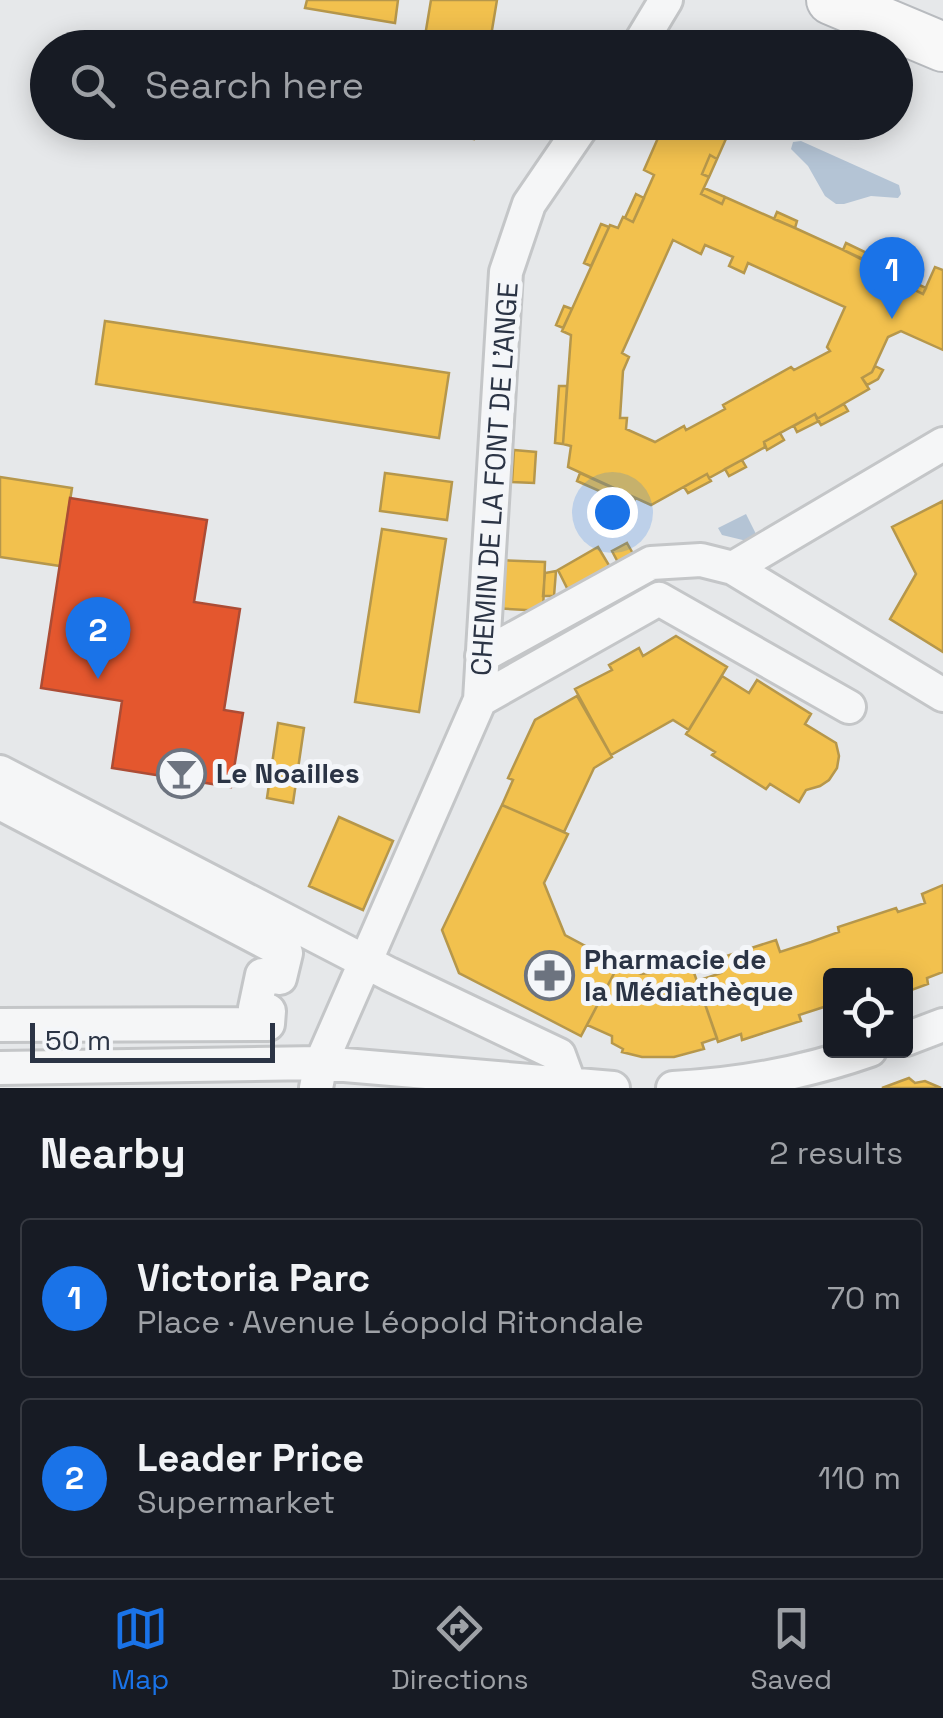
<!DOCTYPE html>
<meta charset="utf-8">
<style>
body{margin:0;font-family:"Space Grotesk",sans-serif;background:#20242c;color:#f1f3f6}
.controls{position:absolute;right:30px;bottom:30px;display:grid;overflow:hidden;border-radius:10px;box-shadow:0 5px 25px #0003}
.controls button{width:90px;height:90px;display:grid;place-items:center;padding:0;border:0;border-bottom:2px solid #363941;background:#171b24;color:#f1f3f6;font:50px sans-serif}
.scale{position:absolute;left:30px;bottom:25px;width:245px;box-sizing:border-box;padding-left:10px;border:5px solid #2b3445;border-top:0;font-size:28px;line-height:35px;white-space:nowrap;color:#2b3445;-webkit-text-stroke:8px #f4f6f9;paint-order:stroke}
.you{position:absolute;left:612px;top:512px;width:35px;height:35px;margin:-25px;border:8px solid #fff;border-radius:50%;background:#1a73e8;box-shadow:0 0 0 15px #1a73e833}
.badge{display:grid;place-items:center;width:65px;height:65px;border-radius:50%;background:#1a73e8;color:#fff;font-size:32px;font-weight:700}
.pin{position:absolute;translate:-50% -82px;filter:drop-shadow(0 2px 5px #0008)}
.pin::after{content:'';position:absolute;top:52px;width:35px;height:30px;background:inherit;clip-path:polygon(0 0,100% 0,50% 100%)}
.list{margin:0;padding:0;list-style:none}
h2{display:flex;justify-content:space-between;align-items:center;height:130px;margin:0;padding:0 40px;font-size:42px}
h2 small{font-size:32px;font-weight:400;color:#9ea1a6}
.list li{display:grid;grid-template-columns:65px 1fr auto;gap:30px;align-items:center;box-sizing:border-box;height:160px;margin:0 20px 20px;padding:0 20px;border:2px solid #363941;border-radius:10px}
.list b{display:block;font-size:38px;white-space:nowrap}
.list p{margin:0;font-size:32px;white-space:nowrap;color:#9ea1a6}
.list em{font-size:32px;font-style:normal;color:#9ea1a6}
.icon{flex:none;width:55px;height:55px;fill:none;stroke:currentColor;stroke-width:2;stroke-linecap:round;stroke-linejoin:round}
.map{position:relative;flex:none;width:943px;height:1088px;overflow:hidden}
.search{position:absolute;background:#171b24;box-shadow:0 5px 25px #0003;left:30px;right:30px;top:30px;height:110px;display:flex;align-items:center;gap:25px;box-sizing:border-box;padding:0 35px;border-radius:55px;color:#9ea1a6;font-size:38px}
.sheet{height:490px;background:#171b24}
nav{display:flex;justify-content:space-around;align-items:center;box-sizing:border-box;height:140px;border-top:2px solid #363941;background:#171b24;font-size:28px;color:#9ea1a6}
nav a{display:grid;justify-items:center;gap:5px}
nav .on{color:#1a73e8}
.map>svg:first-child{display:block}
</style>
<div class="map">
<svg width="943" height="1088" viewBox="0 0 943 1088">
<rect width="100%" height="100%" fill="#e6e8ea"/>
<path fill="#b4c4d5" d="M 801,141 L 899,185 L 901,194 L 898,198 L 871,196 L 844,204 L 836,204 L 825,196 L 808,166 L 791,149 L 793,142 Z
M 746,514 L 758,538 L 751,542 L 722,535 L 718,528 Z"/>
<path fill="#f2c14e" stroke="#b6974b" stroke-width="2.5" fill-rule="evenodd" d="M 307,0 L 398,0 L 395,23 L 305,8 Z
M 431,0 L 497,0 L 489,48 L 423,48 Z
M 410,122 L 477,122 L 474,139 L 410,128 Z
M 665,122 L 733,123 L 717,159 L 710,155 L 702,174 L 709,177 L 701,194 L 722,204 L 725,197 L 795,228 L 907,279 L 904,285 L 923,294 L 935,267 L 943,270 L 943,350 L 901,331 L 888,337 L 872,372 L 862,378 L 869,389 L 817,419 L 815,414 L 764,442 L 765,447 L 742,460 L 709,478 L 707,474 L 651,505 L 568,467 L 571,446 L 563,444 L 571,335 L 562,331 L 610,225 L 618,228 L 623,217 L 633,222 L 654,175 L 644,170 ZM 673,240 L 701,254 L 705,245 L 733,257 L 729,266 L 744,273 L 748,263 L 845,307 L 827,347 L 830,351 L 794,370 L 791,367 L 723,405 L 725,409 L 686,430 L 684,426 L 655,442 L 626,429 L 627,418 L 620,418 L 623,371 L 629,357 L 622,353 Z
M 710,155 L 717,159 L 709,177 L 702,174 Z
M 704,188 L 725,197 L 722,204 L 701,194 Z
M 636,194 L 644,198 L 633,222 L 625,218 Z
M 777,212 L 797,221 L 795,228 L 774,219 Z
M 601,224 L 609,227 L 591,266 L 584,263 Z
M 846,243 L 867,253 L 863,260 L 843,250 Z
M 907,279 L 926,288 L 923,294 L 904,285 Z
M 564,306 L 572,309 L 563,328 L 556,325 Z
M 105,321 L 449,373 L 439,438 L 96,384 Z
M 875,366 L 883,370 L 878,379 L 867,385 L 862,378 L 872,372 Z
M 559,386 L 567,386 L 563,444 L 555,443 Z
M 844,404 L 848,411 L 821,425 L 817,419 Z
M 815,414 L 819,421 L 797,432 L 794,426 Z
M 780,433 L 784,440 L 767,450 L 764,442 Z
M 514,450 L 536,452 L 534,483 L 512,482 Z
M 742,460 L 746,467 L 729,476 L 725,469 Z
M 385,473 L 452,482 L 447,520 L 380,511 Z
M 580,473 L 635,498 L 633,506 L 577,481 Z
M 707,474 L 711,481 L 688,493 L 684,487 Z
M 0,477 L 72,488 L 60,566 L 0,557 Z
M 943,501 L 943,652 L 890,619 L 916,574 L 892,527 Z
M 382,529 L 446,539 L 419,712 L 355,702 Z
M 627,543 L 636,559 L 621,568 L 612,551 Z
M 598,547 L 613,572 L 571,596 L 558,570 Z
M 496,560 L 545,562 L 543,611 L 493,608 Z
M 556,571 L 554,596 L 543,596 L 545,573 Z
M 676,636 L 727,667 L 689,730 L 673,720 L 611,755 L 575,689 L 612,670 L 609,665 L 639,648 L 643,656 Z
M 722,676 L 749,693 L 757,680 L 811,714 L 805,724 L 836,743 L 839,756 L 837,768 L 829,780 L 820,786 L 806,790 L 799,802 L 770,784 L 766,789 L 712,755 L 715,752 L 686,734 Z
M 577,696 L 612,757 L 594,768 L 564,832 L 502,805 L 513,780 L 508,778 L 535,720 Z
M 278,723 L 304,728 L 293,803 L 267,798 Z
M 502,805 L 568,834 L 544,883 L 565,935 L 619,964 L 581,1036 L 459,973 L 442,930 Z
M 339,817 L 393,841 L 363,910 L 309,886 Z
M 943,885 L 943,972 L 927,978 L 928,984 L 906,992 L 906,976 L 830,976 L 830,1005 L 799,1015 L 801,1021 L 742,1040 L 741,1034 L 718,1042 L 697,981 L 721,973 L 717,959 L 776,940 L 780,952 L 811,942 L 839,932 L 838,927 L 896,908 L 898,912 L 925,903 L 922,894 Z
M 619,964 L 641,974 L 649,973 L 651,968 L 692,967 L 717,1038 L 702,1043 L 704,1049 L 674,1057 L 642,1057 L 622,1052 L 623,1049 L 612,1043 L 612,1036 L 587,1025 Z
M 909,1078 L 915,1083 L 925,1081 L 941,1088 L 882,1088 Z"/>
<path fill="#e4572e" stroke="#ac4c35" stroke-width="2.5" d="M 70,498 L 207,520 L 194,602 L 240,609 L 224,710 L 243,713 L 231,787 L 112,768 L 122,701 L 41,688 Z"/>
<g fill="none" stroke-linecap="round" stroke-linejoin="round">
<defs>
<path id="minor" d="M 637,48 L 666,0
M 943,444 L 733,568 L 943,695
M 482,656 L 651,563 L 701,560 L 733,568
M 480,700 L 659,599 L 849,707
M 0,772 L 389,974 L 559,1055 L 570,1085
M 0,803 L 286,953 L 280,978 L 262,975 L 255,1008 L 269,1011 L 268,1024 L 0,1025
M 906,1039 L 943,1025
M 0,1068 L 321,1063 L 613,1088
M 316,1088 L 321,1063 L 480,700 L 506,272 L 529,204 L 585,122
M 673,1088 C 740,1085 807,1072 870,1050"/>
<path id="highway" d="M 831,0 L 943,47"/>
</defs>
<use href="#minor" stroke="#c4c6c8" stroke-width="38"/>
<use href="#highway" stroke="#b8bbbf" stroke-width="52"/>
<use href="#minor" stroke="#f5f6f7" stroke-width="32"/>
<use href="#highway" stroke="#f8f8f8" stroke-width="48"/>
</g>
<defs>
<symbol id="bar-ring" viewBox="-11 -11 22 22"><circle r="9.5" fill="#f4f6f9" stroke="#6c737f" stroke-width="1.5"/><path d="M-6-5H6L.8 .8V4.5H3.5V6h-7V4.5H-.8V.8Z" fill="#6c737f"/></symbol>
<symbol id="pharmacy-ring" viewBox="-11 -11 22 22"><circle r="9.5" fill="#f4f6f9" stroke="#6c737f" stroke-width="1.5"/><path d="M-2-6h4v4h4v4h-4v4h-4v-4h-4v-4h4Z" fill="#6c737f"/></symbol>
</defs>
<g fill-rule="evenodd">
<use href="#bar-ring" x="154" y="746" width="55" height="55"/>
<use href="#pharmacy-ring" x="522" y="948" width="55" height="55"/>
</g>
<g text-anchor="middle" stroke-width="10" stroke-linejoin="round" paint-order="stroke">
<g font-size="28" fill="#2b3445" stroke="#f4f6f9">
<text transform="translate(494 479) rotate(-86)" y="10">CHEMIN DE LA FONT DE L'ANGE</text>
</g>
<g font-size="28" font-weight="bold" fill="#2b3445" stroke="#f4f6f9" text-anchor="start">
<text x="216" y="783">Le Noailles</text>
<text x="584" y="969">Pharmacie de<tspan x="584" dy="32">la Médiathèque</tspan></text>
</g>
</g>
</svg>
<div class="controls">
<button><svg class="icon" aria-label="locate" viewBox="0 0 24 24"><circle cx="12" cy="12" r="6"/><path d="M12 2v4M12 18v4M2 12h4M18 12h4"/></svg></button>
</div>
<div class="scale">50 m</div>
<div class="you"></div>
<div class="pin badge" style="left:892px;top:319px">1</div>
<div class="pin badge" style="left:98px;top:679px">2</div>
<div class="search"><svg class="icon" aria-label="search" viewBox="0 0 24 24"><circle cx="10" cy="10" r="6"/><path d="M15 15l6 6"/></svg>Search here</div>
</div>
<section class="sheet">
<h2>Nearby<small>2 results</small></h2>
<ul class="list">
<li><span class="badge">1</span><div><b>Victoria Parc</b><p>Place · Avenue Léopold Ritondale</p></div><em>70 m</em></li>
<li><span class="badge">2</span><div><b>Leader Price</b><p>Supermarket</p></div><em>110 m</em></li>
</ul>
</section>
<nav>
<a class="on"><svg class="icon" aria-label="map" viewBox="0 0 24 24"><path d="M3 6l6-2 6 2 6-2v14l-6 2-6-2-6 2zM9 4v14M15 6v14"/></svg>Map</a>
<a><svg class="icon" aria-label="directions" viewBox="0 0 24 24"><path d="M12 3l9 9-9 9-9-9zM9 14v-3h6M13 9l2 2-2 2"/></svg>Directions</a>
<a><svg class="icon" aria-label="saved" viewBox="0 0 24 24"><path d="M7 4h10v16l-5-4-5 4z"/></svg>Saved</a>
</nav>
